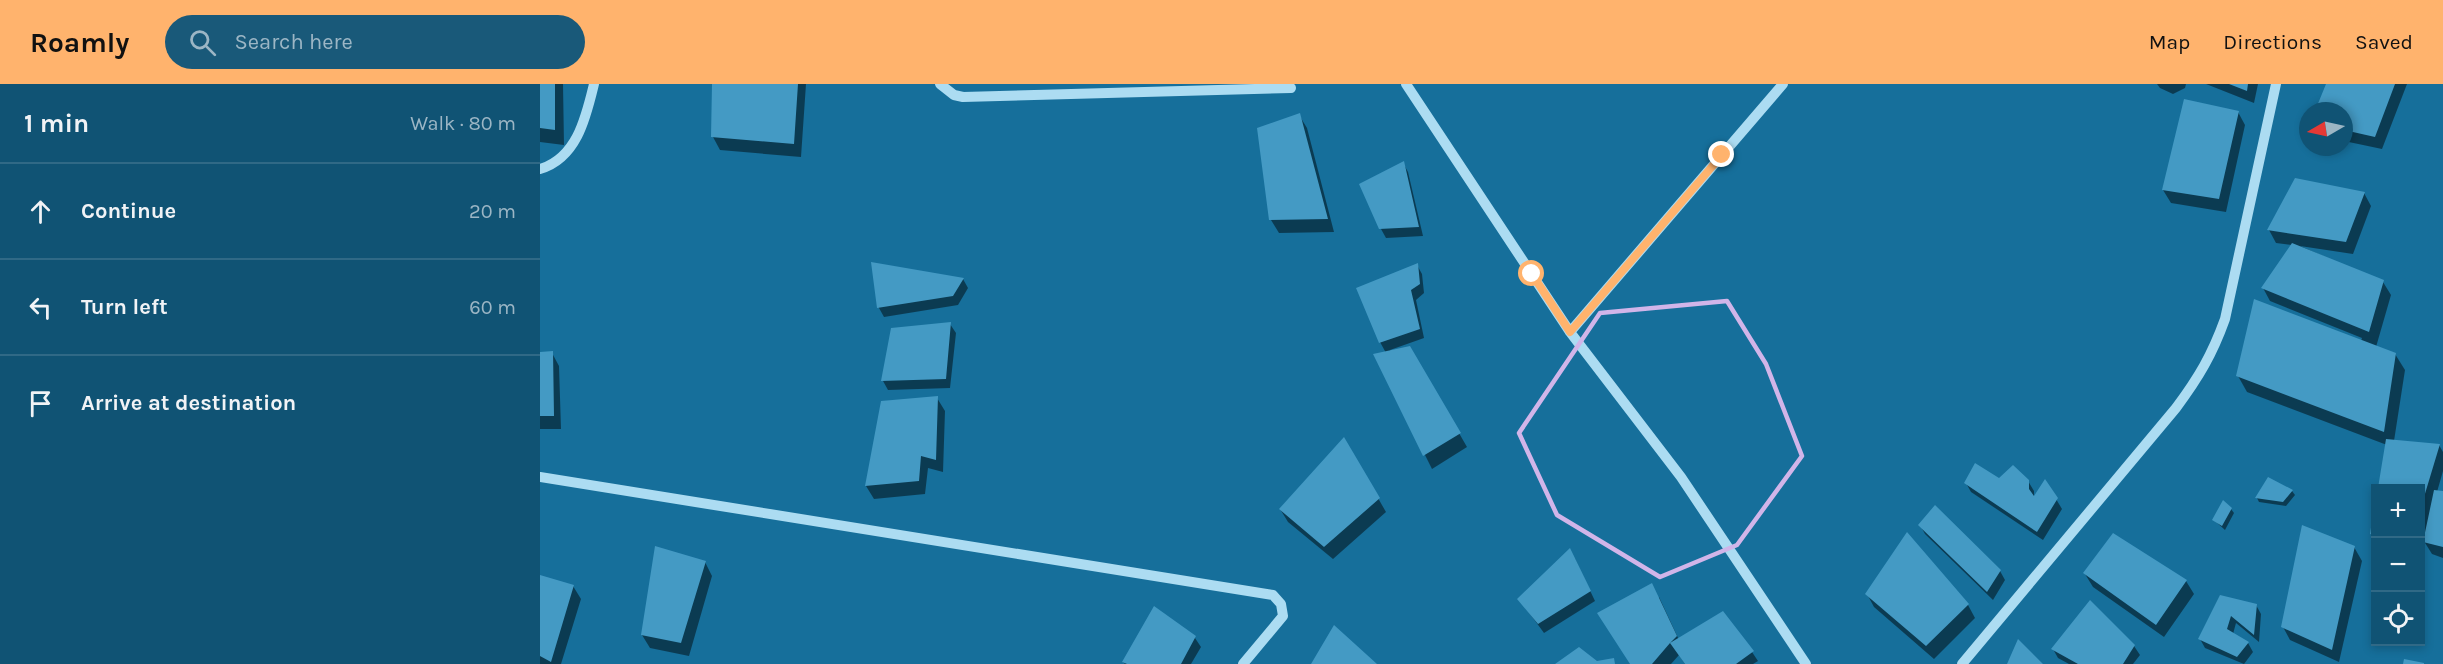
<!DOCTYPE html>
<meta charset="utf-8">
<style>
body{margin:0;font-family:Karla,sans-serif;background:#195979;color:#f1f3f6}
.controls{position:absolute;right:18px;bottom:18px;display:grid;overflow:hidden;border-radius:0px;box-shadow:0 3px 9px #0003}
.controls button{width:54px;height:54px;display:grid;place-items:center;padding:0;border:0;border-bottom:2px solid #306986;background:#105374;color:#f1f3f6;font:30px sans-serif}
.compass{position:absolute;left:1759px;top:18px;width:54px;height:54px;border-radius:50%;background:#105374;box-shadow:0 3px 9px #0003;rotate:261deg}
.stop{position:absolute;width:18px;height:18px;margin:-14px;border:4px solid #ffb36d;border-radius:50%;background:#fff}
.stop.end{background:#ffb36d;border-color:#fff;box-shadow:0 2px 6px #0008}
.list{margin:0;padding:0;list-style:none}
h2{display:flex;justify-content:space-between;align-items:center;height:78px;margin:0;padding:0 24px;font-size:26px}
h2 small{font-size:20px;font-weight:400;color:#9cb6c5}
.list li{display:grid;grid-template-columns:39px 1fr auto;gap:18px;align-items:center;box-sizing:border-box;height:96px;padding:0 24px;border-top:2px solid #306986}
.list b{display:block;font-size:22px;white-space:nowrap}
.list em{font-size:20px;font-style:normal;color:#9cb6c5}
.icon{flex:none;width:33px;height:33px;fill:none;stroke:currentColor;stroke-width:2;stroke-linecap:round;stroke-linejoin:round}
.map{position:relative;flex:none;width:1903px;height:580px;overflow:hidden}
header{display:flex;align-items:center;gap:36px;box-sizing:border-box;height:84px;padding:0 30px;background:#ffb36d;color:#111}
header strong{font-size:28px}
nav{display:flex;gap:33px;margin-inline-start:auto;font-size:21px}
.search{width:420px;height:54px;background:#195979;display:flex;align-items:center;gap:15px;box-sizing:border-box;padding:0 21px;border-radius:33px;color:#9cb6c5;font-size:22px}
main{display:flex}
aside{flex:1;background:#105374}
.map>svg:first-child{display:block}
</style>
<header>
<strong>Roamly</strong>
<div class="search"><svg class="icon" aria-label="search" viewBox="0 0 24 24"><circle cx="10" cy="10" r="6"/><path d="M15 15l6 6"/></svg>Search here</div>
<nav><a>Map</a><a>Directions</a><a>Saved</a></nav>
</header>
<main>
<aside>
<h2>1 min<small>Walk · 80 m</small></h2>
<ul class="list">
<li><svg class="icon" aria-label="ahead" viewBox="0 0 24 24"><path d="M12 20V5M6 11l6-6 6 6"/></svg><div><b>Continue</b></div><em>20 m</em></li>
<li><svg class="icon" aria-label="left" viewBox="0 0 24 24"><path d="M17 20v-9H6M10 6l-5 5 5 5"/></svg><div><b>Turn left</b></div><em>60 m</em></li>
<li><svg class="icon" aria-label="arrive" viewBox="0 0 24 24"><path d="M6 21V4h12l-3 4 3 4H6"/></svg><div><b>Arrive at destination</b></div></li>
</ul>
</aside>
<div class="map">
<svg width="1903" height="580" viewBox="0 0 1903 580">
<rect width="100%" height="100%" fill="#166f9b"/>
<path fill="#0007" d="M 0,0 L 23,0 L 24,61 L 0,58 Z
M 173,0 L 266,0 L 261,73 L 180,66 L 173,53 Z
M 1617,0 L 1646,0 L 1645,4 L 1633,10 L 1620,4 Z
M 1666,0 L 1718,0 L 1714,19 Z
M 1787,0 L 1867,0 L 1842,65 L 1804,57 L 1804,27 L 1777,27 Z
M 1698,28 L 1705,41 L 1686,128 L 1631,119 L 1623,106 Z
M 759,31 L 767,44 L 794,148 L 739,149 L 731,136 Z
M 863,79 L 868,88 L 883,152 L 846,154 L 841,145 Z
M 1824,109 L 1831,122 L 1813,170 L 1760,162 L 1843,198 L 1851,211 L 1836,263 L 1855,270 L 1865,286 L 1854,357 L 1899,361 L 1903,368 L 1903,387 L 1897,408 L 1903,409 L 1903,474 L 1892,470 L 1882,454 L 1880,461 L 1880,404 L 1839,404 L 1847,361 L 1707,308 L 1698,292 L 1821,257 L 1822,254 L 1730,217 L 1723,204 L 1752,161 L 1736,159 L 1729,146 Z
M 333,180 L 423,195 L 428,204 L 418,221 L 344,233 L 339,224 Z
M 877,181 L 882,190 L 884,209 L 876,216 L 884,254 L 850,266 L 851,268 L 870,264 L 927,363 L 892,385 L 835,271 L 846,269 L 840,258 Z
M 410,240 L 416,249 L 410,304 L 348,306 L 343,297 Z
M 0,269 L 12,269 L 19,282 L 21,345 L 0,345 Z
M 397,314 L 405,327 L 403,388 L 388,384 L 385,410 L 334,415 L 326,402 Z
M 804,355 L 846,428 L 793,475 L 748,438 L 740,425 Z
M 1729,395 L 1752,407 L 1755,411 L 1746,422 L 1719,418 L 1717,414 Z
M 1460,396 L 1488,397 L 1494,407 L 1494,415 L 1516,415 L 1522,425 L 1503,456 L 1431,408 L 1426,399 Z
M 1691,425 L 1694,429 L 1685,446 L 1674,436 Z
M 1380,441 L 1460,487 L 1465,496 L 1453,516 L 1385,450 Z
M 1814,463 L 1822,477 L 1799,578 L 1750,556 L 1743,543 Z
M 1035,475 L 1055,517 L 1004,549 L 979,515 Z
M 165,478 L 172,492 L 149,572 L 110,564 L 102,551 Z
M 1545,490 L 1646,497 L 1654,510 L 1624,553 L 1553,503 Z
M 0,493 L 33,502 L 41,515 L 21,580 L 0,580 Z
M 1327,510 L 1428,521 L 1435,534 L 1394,575 L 1334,523 Z
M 1119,513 L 1139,556 L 1212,568 L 1218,577 L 1213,580 L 1145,580 L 1139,571 L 1131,580 L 1091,580 Z
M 1681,513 L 1716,521 L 1721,530 L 1719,558 L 1696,539 L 1693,550 L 1708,559 L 1713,568 L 1704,580 L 1665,564 L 1660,555 Z
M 614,524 L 655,554 L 661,563 L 651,580 L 585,580 L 583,578 Z
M 1594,562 L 1600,571 L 1593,580 L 1529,580 L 1518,574 L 1513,565 Z"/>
<path fill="#449ac4" d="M 0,0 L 15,0 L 15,46 L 0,44 Z
M 172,0 L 258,0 L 254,60 L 171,53 Z
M 1689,0 L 1708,0 L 1707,7 Z
M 1786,0 L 1855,0 L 1835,53 L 1804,46 L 1804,27 L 1775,27 Z
M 1644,15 L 1699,27 L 1679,115 L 1622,106 Z
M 760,29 L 788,135 L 729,136 L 717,44 Z
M 864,77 L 879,143 L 839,145 L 819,100 Z
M 1755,94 L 1825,108 L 1806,158 L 1727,146 Z
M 1752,159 L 1844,196 L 1829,248 L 1721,204 Z
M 331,178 L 424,194 L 413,212 L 337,224 Z
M 878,179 L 880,200 L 871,206 L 880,245 L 839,259 L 816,204 Z
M 1714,215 L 1856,269 L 1844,348 L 1696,292 Z
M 411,238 L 406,295 L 341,297 L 351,244 Z
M 870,262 L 921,349 L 883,372 L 833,270 Z
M 13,267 L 14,332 L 0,332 L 0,268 Z
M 398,312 L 396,376 L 381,372 L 379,397 L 325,402 L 341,317 Z
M 804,353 L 840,414 L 784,463 L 739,425 Z
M 1846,355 L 1900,360 L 1881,423 L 1880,404 L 1838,404 Z
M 1435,379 L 1459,394 L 1473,381 L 1489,396 L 1489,405 L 1494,412 L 1505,395 L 1518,414 L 1497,448 L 1424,399 Z
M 1728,393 L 1753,406 L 1743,418 L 1715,414 Z
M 1894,406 L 1903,407 L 1903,463 L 1883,458 Z
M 1683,416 L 1692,424 L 1682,442 L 1672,436 Z
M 1395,421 L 1461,486 L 1447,508 L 1378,441 Z
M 1834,424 L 1836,424 L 1836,452 L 1830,450 Z
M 1762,441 L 1815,462 L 1792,566 L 1741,543 Z
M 1367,448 L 1429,520 L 1386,562 L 1325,510 Z
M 1573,449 L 1647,496 L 1616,541 L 1543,489 Z
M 115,462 L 166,477 L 141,559 L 101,551 Z
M 1030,464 L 1051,507 L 998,540 L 977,515 Z
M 0,491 L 34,501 L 11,578 L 0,572 Z
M 1112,499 L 1137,552 L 1130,559 L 1183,527 L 1214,567 L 1196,580 L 1145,580 L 1130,559 L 1112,580 L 1090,580 L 1057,529 Z
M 1680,511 L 1717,520 L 1714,551 L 1691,532 L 1687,545 L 1709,558 L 1697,573 L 1658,555 Z
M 1550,516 L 1595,561 L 1583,580 L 1538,580 L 1511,565 Z
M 614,522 L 656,552 L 641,580 L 587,580 L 582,578 Z
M 794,541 L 837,580 L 771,580 Z
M 1478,555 L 1503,580 L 1467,580 Z
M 1039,563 L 1057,577 L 1074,574 L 1075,580 L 1015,580 Z
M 1864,575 L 1884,579 L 1884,580 L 1863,580 Z"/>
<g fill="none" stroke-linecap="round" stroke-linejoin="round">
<path stroke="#acdcf2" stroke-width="10" d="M 400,0 L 414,11 L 423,13 L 751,4
M 866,0 L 1030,248 L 1141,393 L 1266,580
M 0,85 C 37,74 46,33 54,0
M 1030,248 L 1243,0
M 0,393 L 733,511 L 741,520 L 743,532 L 703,580
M 1422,580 L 1636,324 C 1659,293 1672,271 1685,235 L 1736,0"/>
</g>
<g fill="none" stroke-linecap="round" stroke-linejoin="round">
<path stroke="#ffb36d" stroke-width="8" d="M 992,190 L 1030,248 L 1182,71"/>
</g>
<path fill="none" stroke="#d1b5e9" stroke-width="4.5" stroke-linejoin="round" d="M 1187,217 L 1226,280 L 1262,372 L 1197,461 L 1120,493 L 1017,431 L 979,349 L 1060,229 Z"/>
</svg>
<div class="controls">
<button>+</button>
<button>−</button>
<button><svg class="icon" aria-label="locate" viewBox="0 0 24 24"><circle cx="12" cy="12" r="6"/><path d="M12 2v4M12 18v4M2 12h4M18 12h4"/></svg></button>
</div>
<svg class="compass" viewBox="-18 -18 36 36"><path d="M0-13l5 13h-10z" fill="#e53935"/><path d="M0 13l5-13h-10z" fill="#9cb6c5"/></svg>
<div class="stop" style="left:992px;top:190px"></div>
<div class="stop end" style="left:1182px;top:71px"></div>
</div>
</main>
